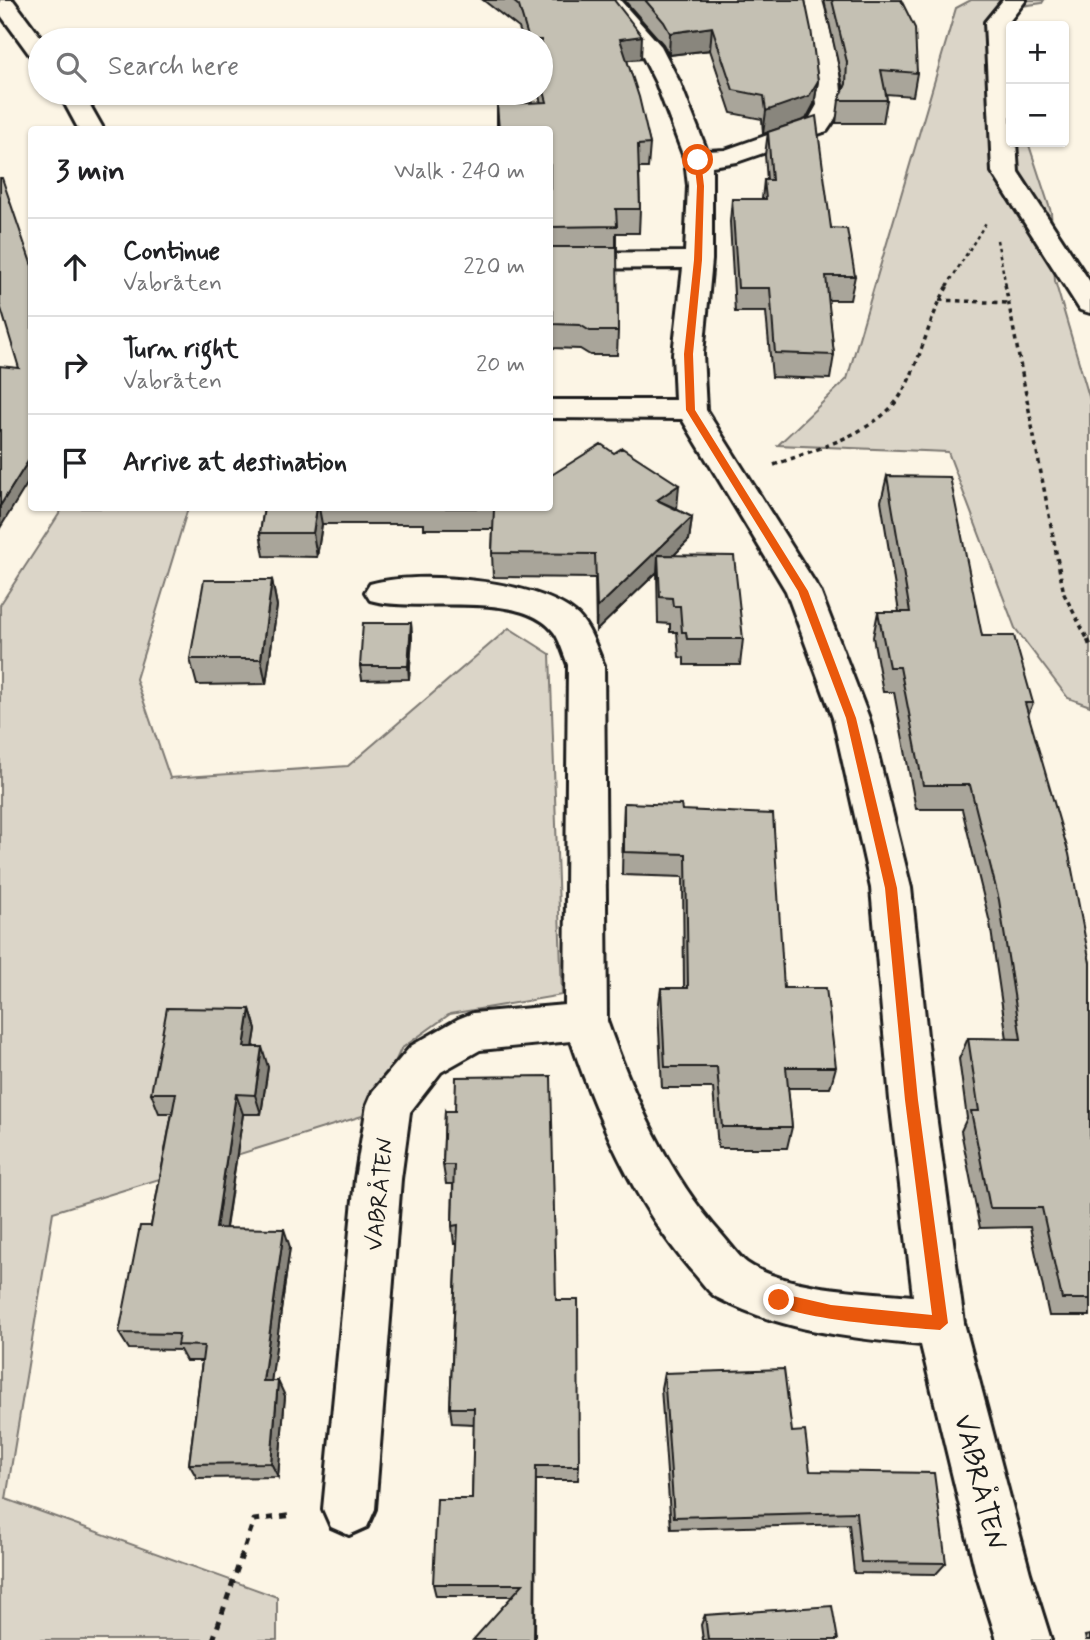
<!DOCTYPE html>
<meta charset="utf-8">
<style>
body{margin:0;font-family:Mynerve,sans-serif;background:#f6f6f6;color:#202124}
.controls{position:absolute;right:21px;top:21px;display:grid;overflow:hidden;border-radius:7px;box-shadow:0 2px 5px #0004}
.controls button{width:63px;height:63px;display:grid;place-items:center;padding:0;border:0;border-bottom:2px solid #e0e0e0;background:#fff;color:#202124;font:35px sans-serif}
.stop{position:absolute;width:21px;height:21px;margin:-16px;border:5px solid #ea580c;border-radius:50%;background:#fff}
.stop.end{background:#ea580c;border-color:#fff;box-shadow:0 2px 7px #0008}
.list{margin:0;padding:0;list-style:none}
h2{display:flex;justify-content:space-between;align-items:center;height:91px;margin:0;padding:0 28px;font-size:30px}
h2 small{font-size:23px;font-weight:400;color:#757577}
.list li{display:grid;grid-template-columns:46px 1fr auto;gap:21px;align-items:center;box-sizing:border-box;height:98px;padding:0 28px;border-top:2px solid #e0e0e0}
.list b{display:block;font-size:26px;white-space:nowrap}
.list p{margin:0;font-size:23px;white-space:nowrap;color:#757577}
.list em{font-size:23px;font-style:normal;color:#757577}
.icon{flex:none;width:38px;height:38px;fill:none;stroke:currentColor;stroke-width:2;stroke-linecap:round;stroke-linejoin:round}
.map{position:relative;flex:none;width:1090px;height:1640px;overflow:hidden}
.search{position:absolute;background:#fff;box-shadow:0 2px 5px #0004;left:28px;top:28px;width:525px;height:77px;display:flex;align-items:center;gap:18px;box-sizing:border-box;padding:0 24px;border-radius:38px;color:#757577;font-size:26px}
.panel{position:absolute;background:#fff;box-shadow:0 2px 5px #0004;left:28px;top:126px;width:525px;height:385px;border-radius:7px}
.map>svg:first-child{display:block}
</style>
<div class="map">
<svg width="1090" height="1640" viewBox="0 0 1090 1640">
<rect width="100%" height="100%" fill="#fcf5e5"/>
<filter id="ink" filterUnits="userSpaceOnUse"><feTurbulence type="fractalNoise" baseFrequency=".0143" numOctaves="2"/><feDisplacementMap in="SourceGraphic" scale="14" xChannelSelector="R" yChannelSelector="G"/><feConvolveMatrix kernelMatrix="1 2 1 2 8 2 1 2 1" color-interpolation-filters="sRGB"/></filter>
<g filter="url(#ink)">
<path fill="#dbd5c8" stroke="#7c7872" stroke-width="2" d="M 971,0 L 1044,0 L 1042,3 L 1022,6 L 1012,16 L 1011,142 L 1028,142 L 1051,212 L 1055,281 L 1090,400 L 1090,706 L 1068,698 L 1015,628 L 948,452 L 778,445 L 847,379 L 956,8 Z
M 63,508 L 188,508 L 136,679 L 170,778 L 348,766 L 509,628 L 550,654 L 562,995 L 450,1014 L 401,1049 L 372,1113 L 53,1212 L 6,1499 L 277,1597 L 277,1640 L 0,1640 L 0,605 Z"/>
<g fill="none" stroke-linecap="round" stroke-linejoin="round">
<defs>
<path id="minor" d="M 0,0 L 13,0 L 43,40 L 40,60 L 32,58 L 0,14 Z
M 597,0 L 620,0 L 661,46 L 680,83 L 707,151 L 725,150 L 808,121 L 817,105 L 811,51 L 800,0 L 822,0 C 828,22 846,88 840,107 C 837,116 832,124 827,131 L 737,162 L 712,166 L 712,260 L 703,354 L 706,410 L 820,591 L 869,718 L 911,888 L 934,1100 L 964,1323 L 1030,1573 L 1051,1640 L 997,1640 L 976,1573 L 921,1345 C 850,1338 781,1331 716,1297 C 707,1291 699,1278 691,1270 C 636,1206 598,1121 571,1041 L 480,1050 L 441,1072 L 410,1112 L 401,1179 L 375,1509 L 367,1527 L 349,1535 L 331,1527 L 323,1509 L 355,1179 L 367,1105 L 373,1091 L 411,1046 L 458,1019 L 473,1013 L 565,1005 L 568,665 C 564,655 561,644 556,635 C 524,587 417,614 370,600 L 365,592 L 370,584 C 418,570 536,580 575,613 C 590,625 596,648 604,665 L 607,1021 C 634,1097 668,1175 722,1235 C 730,1244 738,1256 747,1263 C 785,1289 867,1292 913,1296 L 890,1100 L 871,888 L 833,718 L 786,591 L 682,419 L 550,418 L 550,400 L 675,400 L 673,354 L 683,268 L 550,269 L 550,253 L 685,252 L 688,186 L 685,160 L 656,83 L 639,49 Z
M 1003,0 L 1026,0 L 1008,23 L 1011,142 L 1016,142 L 1018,172 L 1090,282 L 1090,313 L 1080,310 L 992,172 L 985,22 Z
M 59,93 L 83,93 L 104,130 L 79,130 Z"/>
</defs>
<use href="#minor" stroke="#1c1c1c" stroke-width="6"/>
<path stroke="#1c1c1c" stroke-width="2.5" stroke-dasharray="3.5 3.5" stroke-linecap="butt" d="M 997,240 L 1006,286
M 947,286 L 987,221"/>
<path stroke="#1c1c1c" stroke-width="3.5" stroke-dasharray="4.5 4.5" stroke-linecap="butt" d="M 1005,284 L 1064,594 L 1089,642
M 939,300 L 1009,303
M 774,465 C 815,449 879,433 902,393 C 922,359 928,318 949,284"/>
<path stroke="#1c1c1c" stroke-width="4.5" stroke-dasharray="5 5" stroke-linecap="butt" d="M 1088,640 L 1090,645"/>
<path stroke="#1c1c1c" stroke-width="5" stroke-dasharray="7 7" stroke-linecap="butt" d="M 213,1640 L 254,1520 L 294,1515"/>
<use href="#minor" fill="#fcf5e5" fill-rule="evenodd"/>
</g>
<path fill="#a9a59a" stroke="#1c1c1c" stroke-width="2" d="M 483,0 L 614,0 L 641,59 L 627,60 L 650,144 L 648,168 L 639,168 L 640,209 L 639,233 L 616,233 L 616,247 L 618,331 L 617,355 L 590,355 L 580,349 L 552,348 L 553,335 L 550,335 L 550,130 L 497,130 L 497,104 L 541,103 L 538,93 L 541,93 L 541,40 L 523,40 L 519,28 Z
M 624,0 L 805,0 L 818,81 L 814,104 L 806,119 L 831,228 L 855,276 L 850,300 L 828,300 L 834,355 L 830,379 L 772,377 L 766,312 L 735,312 L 730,222 L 732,199 L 762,199 L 764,180 L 767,180 L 765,155 L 768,132 L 763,134 L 762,119 L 731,113 L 710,50 L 669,55 L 663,44 Z
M 824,0 L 901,0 L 917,73 L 913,96 L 886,94 L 887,100 L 883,123 L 836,123 L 839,100 L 843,91 L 843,85 Z
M 887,476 L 982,636 L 1033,703 L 1028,715 L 1090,963 L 1090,1316 L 1049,1316 L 1030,1227 L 980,1228 L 961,1131 L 967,1118 L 959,1059 L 968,1038 L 1007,1039 L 990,923 L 962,809 L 916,809 L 894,692 L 883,692 L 873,637 L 878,612 L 899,612 L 881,501 Z
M 264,508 L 550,508 L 676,509 L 692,517 L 689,540 L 674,555 L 743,639 L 740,665 L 684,665 L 684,658 L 679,657 L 677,632 L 670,632 L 670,624 L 658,623 L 657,572 L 596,631 L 595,578 L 493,577 L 492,553 L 493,529 L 424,529 L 424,524 L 322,524 L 317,557 L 264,556 L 260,533 Z
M 272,580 L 277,606 L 266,684 L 197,685 L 190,659 Z
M 411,623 L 412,637 L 409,679 L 362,680 L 360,666 Z
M 624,803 L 682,810 L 784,988 L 836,1067 L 830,1088 L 788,1088 L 792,1127 L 787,1148 L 718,1148 L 713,1088 L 662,1088 L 658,1010 L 661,988 L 684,988 L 683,877 L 622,875 L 623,827 Z
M 250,1009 L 256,1029 L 253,1047 L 268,1067 L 261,1114 L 243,1114 L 226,1228 L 290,1247 L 271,1381 L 285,1396 L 278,1477 L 197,1478 L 189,1464 L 202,1361 L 186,1361 L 180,1350 L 129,1349 L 119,1333 L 151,1226 L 172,1113 L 159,1113 L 151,1093 Z
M 445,1111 L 556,1300 L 579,1466 L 578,1480 L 536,1480 L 535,1640 L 513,1596 L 436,1596 L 433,1584 L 472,1499 L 474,1424 L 452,1423 L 450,1408 L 457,1244 L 454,1244 L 452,1226 L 453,1184 L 446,1184 L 443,1165 Z
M 664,1373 L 792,1432 L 810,1471 L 946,1563 L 936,1574 L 854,1573 L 849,1524 L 671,1529 L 661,1388 Z
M 705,1615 L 838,1640 L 703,1640 L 701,1625 Z"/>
<path fill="#89867d" stroke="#1c1c1c" stroke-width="2" d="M 712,27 L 710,50 L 669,55 L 670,33 Z
M 642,36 L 641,59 L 619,61 L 620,39 Z
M 818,81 L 814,104 L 806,119 L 763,134 L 766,111 Z
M 32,455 L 32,476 L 0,528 L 0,506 Z
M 679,485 L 677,509 L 657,500 Z
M 317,508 L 319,508 L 322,524 L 317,557 L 313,533 Z
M 692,517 L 689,540 L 659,570 L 658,555 L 657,572 L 596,631 L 597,608 Z
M 272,580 L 277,606 L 266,684 L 261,659 Z
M 411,623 L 412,637 L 409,679 L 408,666 Z
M 250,1009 L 256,1029 L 250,1067 L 244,1047 Z
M 262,1047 L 268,1067 L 261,1114 L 255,1095 Z
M 236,1094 L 243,1114 L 223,1245 L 216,1228 Z
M 284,1229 L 290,1247 L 269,1397 L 263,1381 Z
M 278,1381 L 285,1396 L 278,1477 L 271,1463 Z"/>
<path fill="#c4c0b3" stroke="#1c1c1c" stroke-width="2" d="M 512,0 L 614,0 L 642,36 L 620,39 L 639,97 L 650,144 L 638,145 L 640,209 L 616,209 L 617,226 L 550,227 L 550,230 L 550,130 L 499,130 L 497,104 L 547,102 L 541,80 L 541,40 L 529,40 L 519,6 Z
M 645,0 L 805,0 L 811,29 L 818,81 L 809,96 L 766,111 L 764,96 L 733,90 L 712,27 L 670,33 L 664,22 Z
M 832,0 L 901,0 L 915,28 L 917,73 L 881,70 L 887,100 L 839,100 L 846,84 L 847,62 Z
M 816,116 L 831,228 L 847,229 L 855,276 L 826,276 L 834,355 L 775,353 L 770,288 L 738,288 L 732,199 L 766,199 L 764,180 L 772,180 L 768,132 Z
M 0,178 L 2,178 L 32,266 L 32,455 L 0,506 L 0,366 L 19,368 L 0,305 Z
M 550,247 L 617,247 L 618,331 L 590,331 L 580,325 L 553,324 L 553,311 L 550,311 Z
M 601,444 L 614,453 L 622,448 L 679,485 L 657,500 L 692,517 L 597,608 L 595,554 L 492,553 L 494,509 L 497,508 L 550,508 L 550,476 Z
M 887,476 L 950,477 L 982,636 L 1014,636 L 1033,703 L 1025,703 L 1069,854 L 1090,963 L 1090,1299 L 1062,1299 L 1042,1208 L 990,1208 L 971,1111 L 979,1111 L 968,1038 L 1021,1039 L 999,900 L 970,785 L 923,785 L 900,667 L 889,667 L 878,612 L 910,612 Z
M 264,508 L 317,508 L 313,533 L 260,533 Z
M 658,555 L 734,556 L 743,639 L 687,639 L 686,632 L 682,632 L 680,606 L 673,606 L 672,598 L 660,597 Z
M 204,580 L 272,580 L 261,659 L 190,659 Z
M 363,623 L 411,623 L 408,666 L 360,666 Z
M 624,803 L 681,805 L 682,810 L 773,814 L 784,988 L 826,988 L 836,1067 L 786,1067 L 792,1127 L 722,1127 L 717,1067 L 665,1067 L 661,988 L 688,988 L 686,854 L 624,852 Z
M 167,1008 L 250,1009 L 244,1047 L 262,1047 L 255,1095 L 236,1094 L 216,1228 L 284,1229 L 263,1381 L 278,1381 L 271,1463 L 189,1464 L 204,1346 L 177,1345 L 179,1334 L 119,1333 L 140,1226 L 151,1226 L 176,1093 L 151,1093 Z
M 551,1076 L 556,1300 L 578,1300 L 579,1466 L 536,1466 L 534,1640 L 473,1640 L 523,1584 L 433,1584 L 437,1499 L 472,1499 L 474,1408 L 450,1408 L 458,1225 L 452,1226 L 454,1165 L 443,1165 L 445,1111 L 455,1111 L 456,1077 Z
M 784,1369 L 792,1432 L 805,1431 L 810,1471 L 934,1473 L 946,1563 L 861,1562 L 856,1512 L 674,1517 L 664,1373 Z
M 832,1606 L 838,1640 L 708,1640 L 705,1615 Z
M 1090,1635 L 1090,1640 L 1086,1640 L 1085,1636 Z"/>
</g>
<path fill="#ea580c" d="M 698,158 L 701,160 L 704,186 L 702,260 L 693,354 L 695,410 L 808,591 L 856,718 L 897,888 L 918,1100 L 948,1323 L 940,1330 C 915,1328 780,1319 772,1300 L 779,1293 L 831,1305 L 932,1315 L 905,1100 L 885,888 L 846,718 L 798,591 L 686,410 L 684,354 L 694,260 L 697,186 L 694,160 Z"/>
<g text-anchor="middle" stroke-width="5" stroke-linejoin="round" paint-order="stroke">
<g font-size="23" fill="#1c1c1c" stroke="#fcf5e5">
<text transform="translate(379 1194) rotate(-84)" y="8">VABRÅTEN</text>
</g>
<g font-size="28" fill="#1c1c1c" stroke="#fcf5e5">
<text transform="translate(981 1482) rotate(76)" y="10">VABRÅTEN</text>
</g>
</g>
</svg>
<div class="controls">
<button>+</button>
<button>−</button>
</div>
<div class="stop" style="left:698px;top:160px"></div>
<div class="stop end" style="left:779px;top:1300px"></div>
<div class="search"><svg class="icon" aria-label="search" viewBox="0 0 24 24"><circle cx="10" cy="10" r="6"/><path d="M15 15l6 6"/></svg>Search here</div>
<section class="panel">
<h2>3 min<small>Walk · 240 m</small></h2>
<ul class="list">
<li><svg class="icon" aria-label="ahead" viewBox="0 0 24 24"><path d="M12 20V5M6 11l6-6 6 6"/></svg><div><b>Continue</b><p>Vabråten</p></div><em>220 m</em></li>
<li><svg class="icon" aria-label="right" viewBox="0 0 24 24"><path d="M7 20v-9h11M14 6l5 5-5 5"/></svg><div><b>Turn right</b><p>Vabråten</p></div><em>20 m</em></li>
<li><svg class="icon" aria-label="arrive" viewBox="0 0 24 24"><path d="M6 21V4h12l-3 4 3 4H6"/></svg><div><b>Arrive at destination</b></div></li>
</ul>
</section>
</div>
